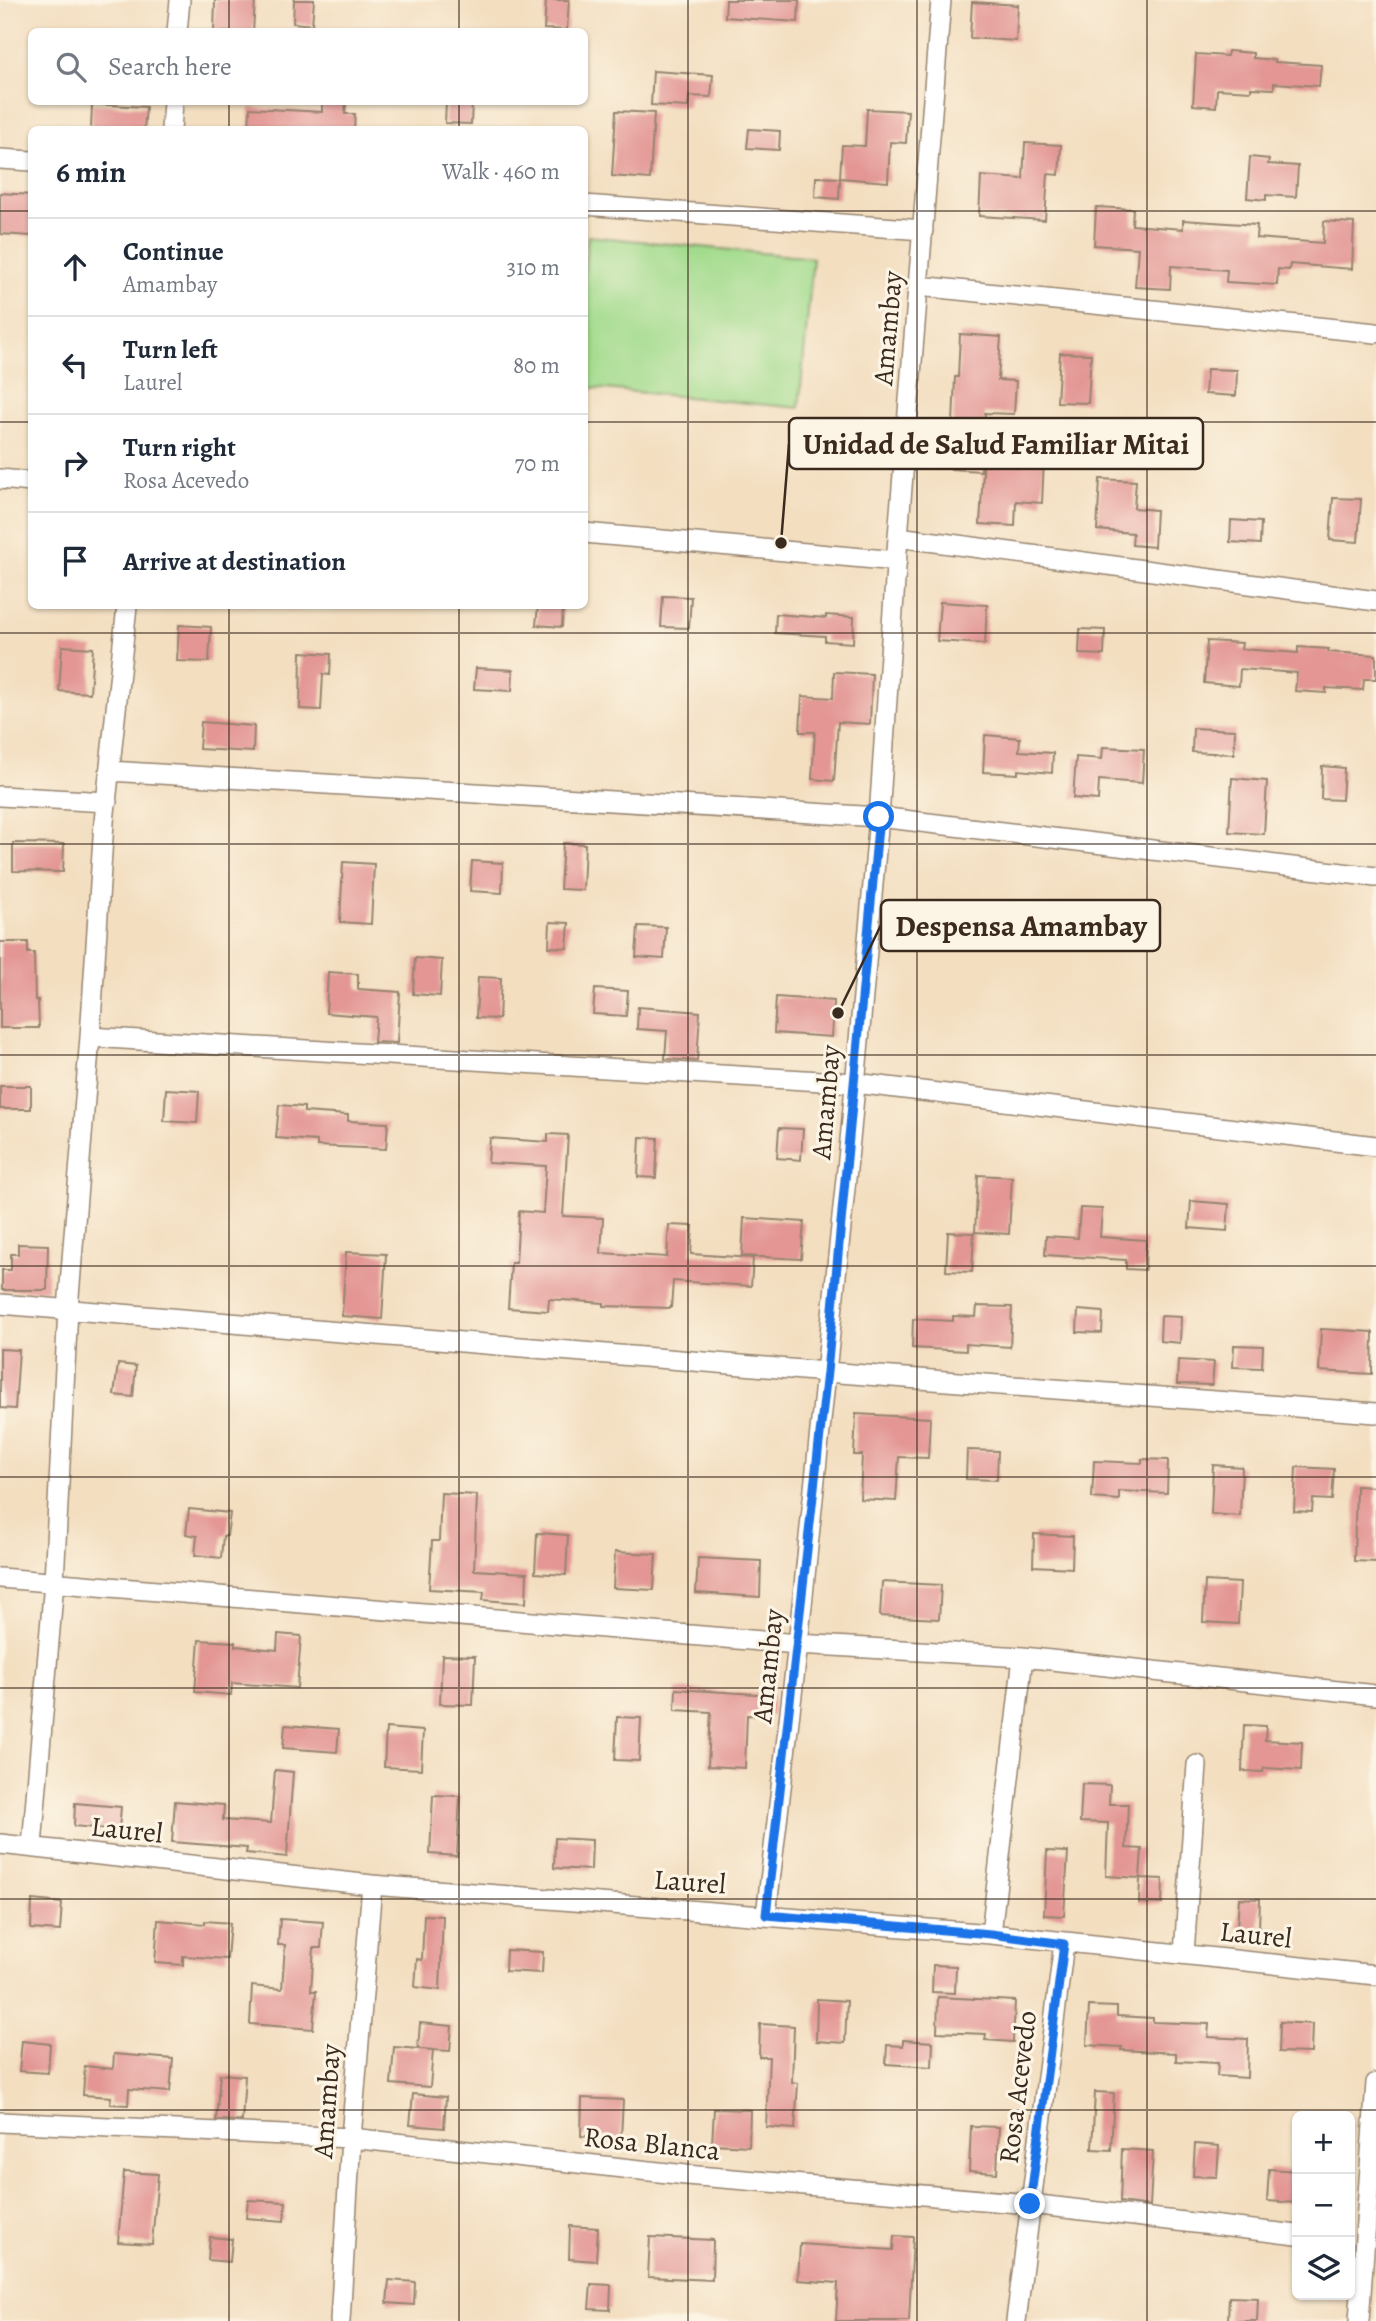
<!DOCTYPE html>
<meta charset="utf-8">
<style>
body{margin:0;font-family:Alegreya,serif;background:#f6f6f7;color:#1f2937}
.controls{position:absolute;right:21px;bottom:21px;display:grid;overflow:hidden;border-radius:10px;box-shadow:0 2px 5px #0004}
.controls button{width:63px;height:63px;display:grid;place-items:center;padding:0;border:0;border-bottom:2px solid #e0e1e3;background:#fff;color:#1f2937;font:35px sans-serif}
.stop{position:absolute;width:21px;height:21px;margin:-16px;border:5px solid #1a73e8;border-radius:50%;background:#fff}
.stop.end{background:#1a73e8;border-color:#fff;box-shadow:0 2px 7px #0008}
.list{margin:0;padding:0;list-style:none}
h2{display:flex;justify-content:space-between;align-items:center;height:91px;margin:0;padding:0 28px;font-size:30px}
h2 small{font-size:23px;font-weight:400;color:#747a83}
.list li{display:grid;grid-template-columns:46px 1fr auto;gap:21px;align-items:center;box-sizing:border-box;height:98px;padding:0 28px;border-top:2px solid #e0e1e3}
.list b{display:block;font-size:26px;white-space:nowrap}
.list p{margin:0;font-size:23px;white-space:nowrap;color:#747a83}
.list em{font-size:23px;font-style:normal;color:#747a83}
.icon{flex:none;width:38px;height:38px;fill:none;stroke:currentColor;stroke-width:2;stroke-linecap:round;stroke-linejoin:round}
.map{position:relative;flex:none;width:1376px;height:2321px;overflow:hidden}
.search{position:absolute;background:#fff;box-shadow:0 2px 5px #0004;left:28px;top:28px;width:560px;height:77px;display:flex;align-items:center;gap:18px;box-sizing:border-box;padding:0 24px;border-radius:10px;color:#747a83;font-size:26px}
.panel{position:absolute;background:#fff;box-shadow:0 2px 5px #0004;left:28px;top:126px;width:560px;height:483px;border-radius:10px}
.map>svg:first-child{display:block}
</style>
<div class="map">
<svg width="1376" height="2321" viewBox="0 0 1376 2321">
<rect width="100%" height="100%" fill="#fcf5e5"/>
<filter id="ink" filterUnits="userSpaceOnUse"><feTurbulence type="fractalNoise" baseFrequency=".0143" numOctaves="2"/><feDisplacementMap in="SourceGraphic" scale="14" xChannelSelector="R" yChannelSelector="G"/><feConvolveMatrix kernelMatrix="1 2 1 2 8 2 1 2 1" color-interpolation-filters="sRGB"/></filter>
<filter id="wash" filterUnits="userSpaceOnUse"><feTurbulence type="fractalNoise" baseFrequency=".00686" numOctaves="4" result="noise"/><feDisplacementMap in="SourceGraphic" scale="28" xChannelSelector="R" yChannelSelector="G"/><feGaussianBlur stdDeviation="1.57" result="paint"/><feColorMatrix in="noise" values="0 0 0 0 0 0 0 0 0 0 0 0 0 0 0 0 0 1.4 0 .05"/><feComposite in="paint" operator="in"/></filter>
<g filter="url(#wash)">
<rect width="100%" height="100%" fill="#f3dec0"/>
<path fill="#a3db8d" stroke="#6f8256" stroke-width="2" d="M 588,236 L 813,258 L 799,408 L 585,387 L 584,272 Z"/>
<g id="blocks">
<path fill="#e39694" d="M 215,0 L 255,0 L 253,32 L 214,32 Z
M 294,0 L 314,0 L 312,25 L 293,23 Z
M 546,0 L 569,0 L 567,30 L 544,29 Z
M 726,0 L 799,0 L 798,22 L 725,17 Z
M 972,2 L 1018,5 L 1016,41 L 970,38 Z
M 1228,51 L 1253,53 L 1253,58 L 1275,60 L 1275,62 L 1321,65 L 1319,86 L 1274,83 L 1274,89 L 1251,88 L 1251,91 L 1217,89 L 1216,107 L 1193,105 L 1196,54 L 1227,56 Z
M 653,71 L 713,75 L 711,97 L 689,96 L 688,107 L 651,105 Z
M 322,102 L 346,102 L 345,114 L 355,114 L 354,130 L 249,130 L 250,108 L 322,112 Z
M 446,102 L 472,102 L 471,124 L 445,123 Z
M 92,104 L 146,107 L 144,130 L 91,130 Z
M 867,109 L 908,111 L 906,143 L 890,142 L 888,182 L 840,178 L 842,145 L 865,146 Z
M 616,111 L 654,113 L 650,179 L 612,176 Z
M 749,129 L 780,131 L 779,150 L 747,148 Z
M 1025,143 L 1061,145 L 1059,175 L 1048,174 L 1045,220 L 979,216 L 981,176 L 1023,179 Z
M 1250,157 L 1269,159 L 1268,164 L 1298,166 L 1296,197 L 1266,195 L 1266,200 L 1247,198 Z
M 816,177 L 840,178 L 839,199 L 815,197 Z
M 0,193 L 32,195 L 32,236 L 0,234 Z
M 1096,207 L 1133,209 L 1132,225 L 1183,229 L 1183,220 L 1257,225 L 1256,238 L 1323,243 L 1324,221 L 1354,223 L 1352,269 L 1290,264 L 1289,270 L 1278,269 L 1277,285 L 1226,282 L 1227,270 L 1171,266 L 1170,289 L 1135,287 L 1138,248 L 1094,245 Z
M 960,334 L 1001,337 L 998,380 L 1016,381 L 1014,414 L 985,413 L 981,471 L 951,469 L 955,377 L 958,377 Z
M 1060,353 L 1091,354 L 1088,403 L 1057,402 Z
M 1207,369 L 1237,370 L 1236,396 L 1205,394 Z
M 984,455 L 1044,459 L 1042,503 L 1016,501 L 1015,526 L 980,524 Z
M 1100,479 L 1136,481 L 1134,508 L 1156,510 L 1154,547 L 1132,545 L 1133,533 L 1097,530 Z
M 1333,498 L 1361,499 L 1358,542 L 1330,540 Z
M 1231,520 L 1261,522 L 1260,544 L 1230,542 Z
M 663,596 L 691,597 L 689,628 L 661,627 Z
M 940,602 L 987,605 L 985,644 L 937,641 Z
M 538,606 L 563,606 L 562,627 L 536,625 Z
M 776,614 L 826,618 L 826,615 L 854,617 L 853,643 L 825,641 L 825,636 L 775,633 Z
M 179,625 L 211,627 L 209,662 L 177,661 Z
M 1080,629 L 1105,630 L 1104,655 L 1079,654 Z
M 1207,641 L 1242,643 L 1241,649 L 1298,653 L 1298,647 L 1329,649 L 1328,652 L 1376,655 L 1376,679 L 1364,679 L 1363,690 L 1326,688 L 1326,693 L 1295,691 L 1297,673 L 1240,669 L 1239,686 L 1204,683 Z
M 62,646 L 93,648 L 90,693 L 59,691 Z
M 301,652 L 331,654 L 330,675 L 323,674 L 321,710 L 300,709 Z
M 476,668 L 513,670 L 512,691 L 474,689 Z
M 834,672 L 872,674 L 870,724 L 838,722 L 834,781 L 812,779 L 815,732 L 800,732 L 802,696 L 833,698 Z
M 201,722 L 254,726 L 253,752 L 199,749 Z
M 1193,728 L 1235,730 L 1234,754 L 1192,752 Z
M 985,735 L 1020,738 L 1019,751 L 1053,753 L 1052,773 L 1018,770 L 1018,774 L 983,772 Z
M 1103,747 L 1144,749 L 1142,783 L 1099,780 L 1098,800 L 1073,798 L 1076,757 L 1102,759 Z
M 1322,766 L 1344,768 L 1342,800 L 1321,799 Z
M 1232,778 L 1267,781 L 1264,834 L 1229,832 Z
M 13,843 L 64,844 L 63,872 L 13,871 Z
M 563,843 L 585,844 L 583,890 L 560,889 Z
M 472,861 L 503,863 L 502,893 L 470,891 Z
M 343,862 L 374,864 L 371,924 L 340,922 Z
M 550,922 L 569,923 L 567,948 L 549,947 Z
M 638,926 L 666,927 L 664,959 L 636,957 Z
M 0,942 L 28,942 L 28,953 L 34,953 L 35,1000 L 38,1000 L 39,1028 L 0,1028 Z
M 415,958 L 442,960 L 440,996 L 413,994 Z
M 328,972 L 358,974 L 358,989 L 400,992 L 397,1043 L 374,1042 L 376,1017 L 326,1013 Z
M 478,977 L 501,978 L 499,1019 L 476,1018 Z
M 595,989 L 628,991 L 626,1016 L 593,1014 Z
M 776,997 L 834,1001 L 832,1037 L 774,1033 Z
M 638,1007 L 700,1012 L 697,1061 L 665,1059 L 667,1031 L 637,1029 Z
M 0,1086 L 31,1086 L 31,1109 L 0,1109 Z
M 166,1089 L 199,1091 L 197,1123 L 164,1121 Z
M 279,1105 L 304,1107 L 304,1112 L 348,1115 L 348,1121 L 388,1123 L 386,1149 L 317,1146 L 317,1141 L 276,1138 Z
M 779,1128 L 803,1129 L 801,1160 L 777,1158 Z
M 548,1134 L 568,1135 L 563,1216 L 603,1218 L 601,1253 L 667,1257 L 669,1225 L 693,1226 L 691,1254 L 753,1258 L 751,1286 L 673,1281 L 671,1308 L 604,1306 L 604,1303 L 549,1299 L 548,1311 L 508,1308 L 511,1263 L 516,1263 L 519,1211 L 543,1213 L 546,1166 L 488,1163 L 490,1138 L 548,1142 Z
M 640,1137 L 658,1138 L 656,1178 L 638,1177 Z
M 978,1175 L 1012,1177 L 1009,1234 L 975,1232 Z
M 1191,1201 L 1229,1204 L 1227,1231 L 1189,1228 Z
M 1080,1208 L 1102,1209 L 1100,1237 L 1146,1240 L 1145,1270 L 1126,1269 L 1126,1260 L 1045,1255 L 1046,1236 L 1078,1238 Z
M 744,1218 L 804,1222 L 801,1259 L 742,1256 Z
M 948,1232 L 974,1233 L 972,1272 L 946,1271 Z
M 18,1244 L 48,1245 L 47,1290 L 2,1290 L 2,1270 L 11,1270 L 11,1254 L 18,1254 Z
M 346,1252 L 386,1254 L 382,1319 L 342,1316 Z
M 977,1306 L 1012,1307 L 1010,1347 L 966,1344 L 966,1351 L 912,1348 L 913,1319 L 953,1321 L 953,1316 L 976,1317 Z
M 1078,1310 L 1103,1312 L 1102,1333 L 1077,1332 Z
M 1161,1316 L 1181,1317 L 1180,1343 L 1160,1341 Z
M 1321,1329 L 1373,1332 L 1372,1374 L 1319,1371 Z
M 1234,1345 L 1263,1346 L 1262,1368 L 1233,1367 Z
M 0,1349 L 19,1350 L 15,1409 L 0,1408 Z
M 1178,1360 L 1214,1362 L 1212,1385 L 1177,1384 Z
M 118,1364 L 136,1366 L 133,1397 L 114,1395 Z
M 856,1414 L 930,1418 L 928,1458 L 899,1457 L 896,1501 L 860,1499 L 862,1455 L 854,1455 Z
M 967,1450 L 998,1451 L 997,1480 L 966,1479 Z
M 1142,1459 L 1168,1460 L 1167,1493 L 1119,1491 L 1119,1500 L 1092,1498 L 1094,1461 L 1142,1463 Z
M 1213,1465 L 1242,1467 L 1240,1516 L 1211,1514 Z
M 1296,1467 L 1334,1469 L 1332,1500 L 1313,1499 L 1312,1512 L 1294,1511 Z
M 1356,1486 L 1376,1487 L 1376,1562 L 1354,1561 Z
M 441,1493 L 477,1495 L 474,1570 L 527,1573 L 526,1603 L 483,1600 L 484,1592 L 429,1589 L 432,1541 L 439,1541 Z
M 189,1509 L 230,1513 L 227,1536 L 223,1536 L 221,1558 L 195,1555 L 197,1536 L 186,1534 Z
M 537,1533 L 568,1535 L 566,1575 L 535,1573 Z
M 1034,1534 L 1073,1536 L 1072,1568 L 1033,1566 Z
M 615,1552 L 656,1554 L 654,1590 L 613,1588 Z
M 698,1558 L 761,1561 L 760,1597 L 696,1593 Z
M 1205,1581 L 1240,1583 L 1238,1624 L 1203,1622 Z
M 882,1582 L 941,1585 L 939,1619 L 880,1616 Z
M 278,1634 L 301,1636 L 297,1688 L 232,1683 L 231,1695 L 195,1692 L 199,1640 L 235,1642 L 235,1646 L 277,1650 Z
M 442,1655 L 475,1656 L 473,1705 L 440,1704 Z
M 676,1689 L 773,1695 L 772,1716 L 747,1715 L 745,1768 L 708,1766 L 711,1712 L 675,1710 Z
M 617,1717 L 641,1718 L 639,1761 L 615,1760 Z
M 285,1725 L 339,1729 L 337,1752 L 283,1748 Z
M 1244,1725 L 1266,1726 L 1265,1740 L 1302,1742 L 1301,1770 L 1264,1768 L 1263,1772 L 1242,1771 Z
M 386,1728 L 423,1731 L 421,1769 L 384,1767 Z
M 275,1770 L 293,1772 L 287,1857 L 246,1853 L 247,1848 L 172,1842 L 175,1801 L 224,1805 L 223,1820 L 271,1823 Z
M 1082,1784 L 1110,1785 L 1109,1804 L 1128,1804 L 1126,1848 L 1142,1849 L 1140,1878 L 1106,1876 L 1108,1823 L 1080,1822 Z
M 433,1795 L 460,1796 L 457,1856 L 430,1854 Z
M 75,1803 L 121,1807 L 119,1830 L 74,1826 Z
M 555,1838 L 592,1840 L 591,1870 L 554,1868 Z
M 1047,1851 L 1068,1852 L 1064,1916 L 1044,1915 Z
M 1140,1878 L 1163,1879 L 1162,1904 L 1139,1903 Z
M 1239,1898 L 1260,1899 L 1259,1929 L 1237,1928 Z
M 32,1900 L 62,1903 L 60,1931 L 31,1929 Z
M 424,1915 L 443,1916 L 440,1990 L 415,1987 L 417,1959 L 422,1960 Z
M 280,1919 L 323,1922 L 321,1948 L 314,1948 L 311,1991 L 316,1991 L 313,2029 L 250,2024 L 252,1986 L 282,1989 L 285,1945 L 278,1945 Z
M 158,1920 L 205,1924 L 205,1921 L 230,1923 L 227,1959 L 183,1956 L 183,1965 L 155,1963 Z
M 506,1950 L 543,1952 L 542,1973 L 505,1971 Z
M 933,1965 L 956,1966 L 955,1993 L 932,1992 Z
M 938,1997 L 1015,2001 L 1013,2042 L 985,2040 L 986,2034 L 937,2032 Z
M 817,1999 L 847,2001 L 845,2043 L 816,2041 Z
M 1089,2006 L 1117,2007 L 1117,2016 L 1153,2018 L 1153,2022 L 1209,2024 L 1208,2037 L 1248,2039 L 1247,2078 L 1217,2076 L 1218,2063 L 1176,2061 L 1176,2053 L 1121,2050 L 1122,2047 L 1087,2045 Z
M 1280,2022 L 1312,2024 L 1311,2053 L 1279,2052 Z
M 420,2023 L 452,2026 L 450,2051 L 418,2049 Z
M 760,2024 L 794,2026 L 792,2082 L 798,2083 L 795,2129 L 766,2127 L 769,2057 L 759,2057 Z
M 903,2040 L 933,2042 L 932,2067 L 886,2064 L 887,2045 L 903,2046 Z
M 22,2041 L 50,2044 L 48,2073 L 19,2071 Z
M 394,2047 L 433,2050 L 430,2087 L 391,2084 Z
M 114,2054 L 173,2059 L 170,2092 L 129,2089 L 128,2105 L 110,2104 L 111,2097 L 83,2095 L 85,2066 L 113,2069 Z
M 220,2074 L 245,2076 L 242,2121 L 216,2120 Z
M 1095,2092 L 1114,2093 L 1111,2150 L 1092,2149 Z
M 413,2094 L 446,2097 L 444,2128 L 410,2125 Z
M 582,2098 L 623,2100 L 621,2138 L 581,2136 Z
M 714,2109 L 750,2110 L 749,2146 L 712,2144 Z
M 971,2126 L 999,2127 L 997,2173 L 969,2171 Z
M 1195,2144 L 1219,2146 L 1217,2177 L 1193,2176 Z
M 1122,2149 L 1153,2151 L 1150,2206 L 1120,2202 Z
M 1269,2169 L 1297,2171 L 1297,2203 L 1267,2201 Z
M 124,2172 L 158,2174 L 152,2244 L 118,2242 Z
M 248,2200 L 286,2202 L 284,2221 L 246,2218 Z
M 570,2226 L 598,2228 L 596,2261 L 569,2259 Z
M 894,2236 L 913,2237 L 909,2321 L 836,2321 L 838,2283 L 798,2280 L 800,2244 L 893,2250 Z
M 210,2237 L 232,2239 L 230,2262 L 208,2260 Z
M 650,2237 L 713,2240 L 712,2280 L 648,2277 Z
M 389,2280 L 415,2282 L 414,2305 L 387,2303 Z
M 591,2284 L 611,2285 L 610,2310 L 589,2309 Z
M 1229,2297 L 1258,2298 L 1257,2321 L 1228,2321 Z"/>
</g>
</g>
<g filter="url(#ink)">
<use href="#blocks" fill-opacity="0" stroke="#97846f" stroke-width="2"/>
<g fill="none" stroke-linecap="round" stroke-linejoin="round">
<defs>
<path id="minor" d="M 177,32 L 180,0
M 171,130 L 173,102
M 0,159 L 32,161
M 584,205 L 923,230
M 919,286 L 1376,333
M 0,479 L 32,482
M 584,533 L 897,561
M 898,537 L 1376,601
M 109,771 L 879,817 L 1376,877
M 0,796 L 107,802
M 90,1037 L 855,1083 L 1376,1146
M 0,1304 L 826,1372 L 1376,1413
M 0,1578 L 798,1644 L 1023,1657 L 1376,1695
M 0,1844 L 372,1885 L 991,1934 L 1376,1975
M 32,1846 L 54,1581 L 68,1309 L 90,1037 L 104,822 L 127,606
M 766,1915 L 798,1644 L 851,1130 L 879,817 L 898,537 L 941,0
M 991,1934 L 1023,1657
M 1184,1954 L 1197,1765
M 0,2122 L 351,2138 L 686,2175 L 1030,2204 L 1297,2235
M 340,2321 L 351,2138 L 372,1885
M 1016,2321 L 1064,1943
M 1359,2321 L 1376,2083"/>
</defs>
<use href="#minor" stroke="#97846f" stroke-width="22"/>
<use href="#minor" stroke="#fff" stroke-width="19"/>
</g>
</g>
<g fill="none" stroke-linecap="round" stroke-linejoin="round" filter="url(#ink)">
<path stroke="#1a73e8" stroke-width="9" d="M 879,817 L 827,1372 L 766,1915 L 991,1934 L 1064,1944 L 1030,2204"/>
</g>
<path fill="none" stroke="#3b2a1e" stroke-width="2" stroke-opacity="0.55" d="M 229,0 L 229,32M 459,0 L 459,32M 688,0 L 688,2321M 917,0 L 917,2321M 1147,0 L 1147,2321M 229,102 L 229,130M 459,102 L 459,130M 0,211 L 32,211M 584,211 L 1376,211M 0,422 L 32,422M 584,422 L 1376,422M 229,606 L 229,2321M 459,606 L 459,2321M 0,633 L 1376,633M 0,844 L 1376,844M 0,1055 L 1376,1055M 0,1266 L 1376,1266M 0,1477 L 1376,1477M 0,1688 L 1376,1688M 0,1899 L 1376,1899M 0,2110 L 1376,2110"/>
<g text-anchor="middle" stroke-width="6" stroke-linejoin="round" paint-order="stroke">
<g font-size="28" fill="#3b2a1e" stroke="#fcf5e5">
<text transform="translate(887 328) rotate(-85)" y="10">Amambay</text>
<text transform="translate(825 1102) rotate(-85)" y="10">Amambay</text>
<text transform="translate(767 1666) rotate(-84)" y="10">Amambay</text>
<text transform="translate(127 1829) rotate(6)" y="10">Laurel</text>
<text transform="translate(690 1881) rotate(4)" y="10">Laurel</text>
<text transform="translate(1256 1934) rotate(6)" y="10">Laurel</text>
<text transform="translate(1017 2087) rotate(-83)" y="10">Rosa Acevedo</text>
<text transform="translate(326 2101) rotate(-86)" y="10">Amambay</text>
<text transform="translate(652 2143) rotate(6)" y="10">Rosa Blanca</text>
</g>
</g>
<path fill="none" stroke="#3b2a1e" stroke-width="2.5" d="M781 543L789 444M838 1013L881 925"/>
<g fill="#3b2a1e" stroke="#fcf5e5" stroke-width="2.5">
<circle cx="781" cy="543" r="7"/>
<circle cx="838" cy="1013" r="7"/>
</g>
<g fill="#fcf5e5" stroke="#3b2a1e" stroke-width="2.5">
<rect x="789" y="418" width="414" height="51" rx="7"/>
<rect x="881" y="900" width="279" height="51" rx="7"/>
</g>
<g font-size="30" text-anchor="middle" font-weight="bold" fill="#3b2a1e">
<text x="996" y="454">Unidad de Salud Familiar Mitai</text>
<text x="1021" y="936">Despensa Amambay</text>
</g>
</svg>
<div class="controls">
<button>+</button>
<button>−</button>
<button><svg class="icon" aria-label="layers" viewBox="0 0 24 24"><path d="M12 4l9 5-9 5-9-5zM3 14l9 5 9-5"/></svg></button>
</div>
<div class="stop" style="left:879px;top:817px"></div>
<div class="stop end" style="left:1030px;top:2204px"></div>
<div class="search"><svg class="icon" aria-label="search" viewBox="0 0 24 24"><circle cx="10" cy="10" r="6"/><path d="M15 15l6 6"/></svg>Search here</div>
<section class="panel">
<h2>6 min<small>Walk · 460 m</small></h2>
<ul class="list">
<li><svg class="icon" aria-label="ahead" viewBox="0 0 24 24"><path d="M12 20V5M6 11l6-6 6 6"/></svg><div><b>Continue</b><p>Amambay</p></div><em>310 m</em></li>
<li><svg class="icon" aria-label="left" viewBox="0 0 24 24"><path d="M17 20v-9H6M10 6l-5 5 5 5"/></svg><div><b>Turn left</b><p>Laurel</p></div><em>80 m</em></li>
<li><svg class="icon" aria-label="right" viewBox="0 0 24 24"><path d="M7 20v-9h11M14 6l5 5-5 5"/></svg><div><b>Turn right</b><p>Rosa Acevedo</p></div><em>70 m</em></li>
<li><svg class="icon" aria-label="arrive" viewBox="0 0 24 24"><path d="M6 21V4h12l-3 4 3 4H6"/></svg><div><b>Arrive at destination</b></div></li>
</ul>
</section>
</div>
